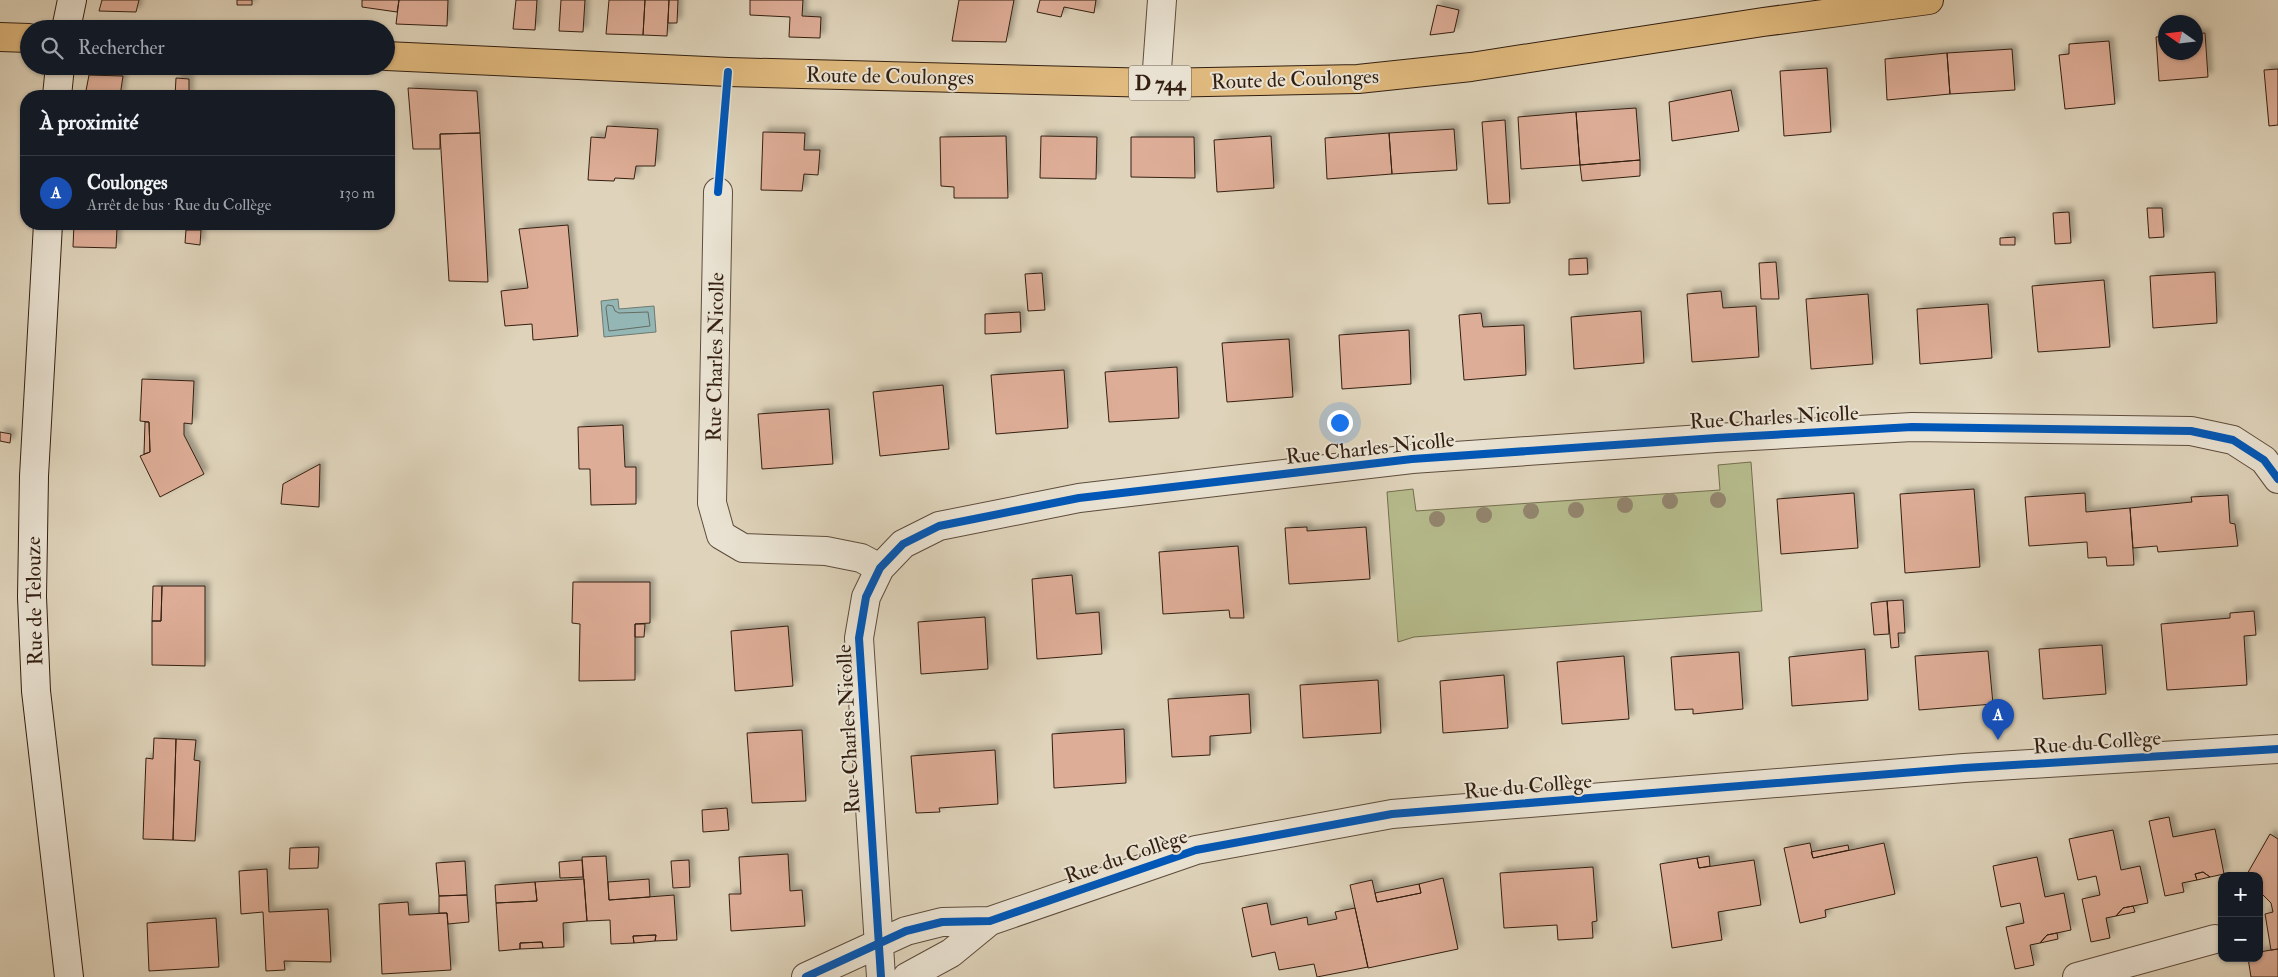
<!DOCTYPE html>
<html lang="fr">
<meta charset="utf-8">
<style>
body{margin:0;font-family:"IM FELL Double Pica",serif;background:#20242c;color:#f1f3f6}
.controls{position:absolute;right:15px;bottom:15px;display:grid;overflow:hidden;border-radius:10px;box-shadow:0 1px 4px #0004}
.controls button{width:45px;height:45px;display:grid;place-items:center;padding:0;border:0;border-bottom:1px solid #363941;background:#171b24;color:#f1f3f6;font:25px sans-serif}
.compass{position:absolute;left:2158px;top:15px;width:45px;height:45px;border-radius:50%;background:#171b24;box-shadow:0 1px 4px #0004;rotate:284deg}
.you{position:absolute;left:1339px;top:422px;width:18px;height:18px;margin:-12px;border:4px solid #fff;border-radius:50%;background:#1a73e8;box-shadow:0 0 0 8px #1a73e833}
.badge{display:grid;place-items:center;width:32px;height:32px;border-radius:50%;background:#d93025;color:#fff;font-size:16px;font-weight:700}
.pin{position:absolute;translate:-50% -41px;filter:drop-shadow(0 1px 2px #0008)}
.pin::after{content:'';position:absolute;top:26px;width:18px;height:15px;background:inherit;clip-path:polygon(0 0,100% 0,50% 100%)}
.list{margin:0;padding:0;list-style:none}
h2{display:flex;justify-content:space-between;align-items:center;height:65px;margin:0;padding:0 20px;font-size:21px}
h2 small{font-size:16px;font-weight:400;color:#9ea1a6}
.list li{display:grid;grid-template-columns:32px 1fr auto;gap:15px;align-items:center;box-sizing:border-box;height:75px;padding:0 20px;border-top:1px solid #363941}
.list b{display:block;font-size:19px;white-space:nowrap}
.list p{margin:0;font-size:16px;white-space:nowrap;color:#9ea1a6}
.list em{font-size:16px;font-style:normal;color:#9ea1a6}
.icon{flex:none;width:28px;height:28px;fill:none;stroke:currentColor;stroke-width:2;stroke-linecap:round;stroke-linejoin:round}
.map{position:relative;flex:none;width:2278px;height:977px;overflow:hidden}
.search{position:absolute;background:#171b24;box-shadow:0 1px 4px #0004;left:20px;top:20px;width:375px;height:55px;display:flex;align-items:center;gap:12px;box-sizing:border-box;padding:0 18px;border-radius:28px;color:#9ea1a6;font-size:19px}
.panel{position:absolute;background:#171b24;box-shadow:0 1px 4px #0004;left:20px;top:90px;width:375px;height:140px;border-radius:20px}
.map>svg:first-child{display:block}
</style>
<div class="map">
<svg width="2278" height="977" viewBox="0 0 2278 977">
<defs>
<filter id="shadow"><feDropShadow dx="4.5" dy="-4.5" stdDeviation="2.5" flood-color="#0004"/></filter>
</defs>
<rect width="100%" height="100%" fill="#dfd4bb"/>
<filter id="stains"><feTurbulence type="fractalNoise" baseFrequency=".004" numOctaves="4"/><feColorMatrix values="0 0 0 0 .2 0 0 0 0 .09 0 0 0 0 .02 0 0 0 .5 -.17"/></filter>
<radialGradient id="worn" r=".72"><stop offset=".6" stop-color="#630" stop-opacity="0"/><stop offset="1" stop-color="#630" stop-opacity=".3"/></radialGradient>
<path fill="#b6bc8d" stroke="#746e4f" d="M 1751,462 L 1762,611 L 1414,637 L 1398,642 L 1387,492 L 1413,489 L 1416,511 L 1720,490 L 1718,465 Z"/>
<path fill="#94b7b5" stroke="#6d7a73" d="M 618,299 L 619,309 L 654,306 L 656,332 L 604,337 L 601,301 Z"/>
<g fill="none" stroke-linecap="round" stroke-linejoin="round">
<path stroke="#646b63" stroke-width="1" d="M 608,305 L 613,306 L 615,311 L 619,313 L 648,312 L 650,326 L 609,331 L 606,308 Z"/>
</g>
<path fill="#dead97" stroke="#331f11" filter="url(#shadow)" d="M 102,0 L 139,0 L 136,12 L 99,11 Z
M 237,0 L 252,0 L 252,5 L 237,5 Z
M 362,0 L 399,0 L 397,12 L 362,7 Z
M 399,0 L 448,0 L 447,26 L 396,24 Z
M 516,0 L 537,0 L 535,30 L 513,29 Z
M 561,0 L 585,0 L 583,32 L 559,31 Z
M 609,0 L 645,0 L 643,35 L 606,34 Z
M 645,0 L 669,0 L 667,36 L 643,35 Z
M 669,0 L 678,0 L 677,23 L 668,23 Z
M 750,0 L 803,0 L 802,16 L 821,17 L 820,38 L 789,37 L 790,17 L 750,15 Z
M 959,0 L 1014,0 L 1006,42 L 952,41 Z
M 1040,0 L 1096,0 L 1094,13 L 1064,7 L 1061,17 L 1037,12 Z
M 1437,5 L 1459,10 L 1454,32 L 1430,35 Z
M 2205,33 L 2208,77 L 2159,81 L 2156,37 L 2166,36 L 2166,52 L 2196,52 L 2196,34 Z
M 2109,41 L 2115,104 L 2065,109 L 2059,55 L 2069,54 L 2069,44 Z
M 2012,49 L 2015,90 L 1950,94 L 1947,53 Z
M 1947,53 L 1950,94 L 1887,100 L 1885,59 Z
M 1827,68 L 1831,132 L 1784,136 L 1780,71 Z
M 2278,69 L 2278,125 L 2269,126 L 2264,70 Z
M 89,75 L 123,76 L 120,96 L 85,96 Z
M 176,78 L 189,79 L 189,96 L 175,96 Z
M 408,88 L 477,91 L 480,133 L 440,134 L 440,149 L 413,149 Z
M 1731,90 L 1739,131 L 1672,141 L 1669,102 Z
M 1636,108 L 1640,160 L 1580,165 L 1576,112 Z
M 1576,112 L 1580,165 L 1521,169 L 1518,117 Z
M 1505,120 L 1510,203 L 1488,204 L 1482,122 Z
M 607,126 L 658,129 L 655,166 L 636,166 L 634,179 L 615,178 L 614,181 L 588,180 L 591,137 L 605,138 Z
M 1454,129 L 1457,170 L 1392,174 L 1389,133 Z
M 763,132 L 805,133 L 804,150 L 820,150 L 818,175 L 804,174 L 802,191 L 761,190 Z
M 480,133 L 488,282 L 449,281 L 440,134 Z
M 1389,133 L 1392,174 L 1327,179 L 1325,138 Z
M 1006,136 L 1008,198 L 954,198 L 954,187 L 941,186 L 940,137 Z
M 1041,136 L 1097,137 L 1096,179 L 1040,178 Z
M 1271,136 L 1274,188 L 1217,192 L 1214,140 Z
M 1131,137 L 1194,137 L 1195,178 L 1131,177 Z
M 1640,160 L 1640,176 L 1582,181 L 1580,165 Z
M 2147,208 L 2162,208 L 2164,237 L 2149,238 Z
M 2069,212 L 2071,243 L 2055,244 L 2053,213 Z
M 74,224 L 141,224 L 140,228 L 117,228 L 116,248 L 73,247 Z
M 568,225 L 578,336 L 533,340 L 532,324 L 505,326 L 501,291 L 528,288 L 519,229 Z
M 186,230 L 201,230 L 200,245 L 185,243 Z
M 2015,237 L 2015,245 L 2000,245 L 2000,238 Z
M 1587,258 L 1588,274 L 1569,275 L 1569,259 Z
M 1776,262 L 1779,299 L 1761,299 L 1759,263 Z
M 2215,272 L 2217,323 L 2153,328 L 2150,276 Z
M 1042,273 L 1045,310 L 1028,311 L 1025,274 Z
M 2104,280 L 2110,347 L 2038,352 L 2032,286 Z
M 1721,291 L 1723,308 L 1756,306 L 1759,357 L 1692,362 L 1687,294 Z
M 1868,294 L 1873,364 L 1811,369 L 1806,299 Z
M 1988,304 L 1992,358 L 1920,364 L 1917,309 Z
M 1641,311 L 1644,363 L 1574,369 L 1571,317 Z
M 1020,312 L 1021,332 L 985,334 L 985,314 Z
M 1481,313 L 1483,327 L 1524,325 L 1526,375 L 1464,380 L 1459,315 Z
M 1409,330 L 1411,384 L 1342,389 L 1339,335 Z
M 1289,339 L 1293,397 L 1227,402 L 1222,343 Z
M 1177,367 L 1179,418 L 1109,422 L 1105,372 Z
M 1064,370 L 1068,428 L 996,434 L 991,375 Z
M 142,379 L 194,381 L 192,424 L 184,423 L 184,435 L 204,474 L 160,497 L 140,456 L 150,452 L 149,422 L 140,421 Z
M 943,385 L 949,449 L 880,456 L 873,392 Z
M 829,409 L 833,464 L 762,469 L 758,414 Z
M 145,422 L 149,422 L 150,452 L 144,454 Z
M 623,425 L 625,467 L 636,467 L 636,504 L 591,505 L 590,469 L 579,469 L 578,427 Z
M 0,432 L 11,434 L 10,443 L 0,441 Z
M 320,464 L 319,507 L 281,504 L 283,484 Z
M 1974,489 L 1980,567 L 1905,573 L 1900,494 Z
M 1854,493 L 1858,548 L 1781,554 L 1777,499 Z
M 2085,493 L 2086,512 L 2130,508 L 2134,565 L 2107,566 L 2106,557 L 2088,558 L 2087,542 L 2029,546 L 2025,497 Z
M 2228,495 L 2230,523 L 2235,524 L 2238,546 L 2158,552 L 2157,546 L 2133,548 L 2130,508 L 2192,502 L 2191,497 Z
M 1307,527 L 1307,531 L 1366,527 L 1370,579 L 1289,584 L 1285,528 Z
M 1238,546 L 1244,618 L 1230,618 L 1229,610 L 1163,614 L 1159,552 Z
M 1072,575 L 1076,614 L 1099,612 L 1102,654 L 1037,659 L 1032,579 Z
M 573,582 L 650,582 L 650,623 L 635,624 L 635,680 L 579,681 L 580,624 L 572,623 Z
M 153,586 L 162,586 L 161,621 L 152,621 Z
M 162,586 L 205,586 L 205,666 L 152,665 L 152,621 L 161,621 Z
M 1903,600 L 1905,633 L 1898,633 L 1899,647 L 1891,648 L 1887,601 Z
M 1887,601 L 1889,634 L 1874,635 L 1871,603 Z
M 2254,611 L 2256,635 L 2244,636 L 2247,685 L 2167,690 L 2161,624 L 2230,618 L 2230,613 Z
M 985,617 L 988,669 L 921,674 L 918,622 Z
M 635,624 L 645,624 L 644,637 L 635,637 Z
M 788,626 L 793,686 L 735,691 L 731,631 Z
M 2102,645 L 2106,694 L 2043,699 L 2039,649 Z
M 1865,649 L 1868,700 L 1792,706 L 1789,657 Z
M 1988,651 L 1993,704 L 1919,710 L 1915,656 Z
M 1739,652 L 1743,709 L 1693,714 L 1693,709 L 1675,710 L 1671,657 Z
M 1624,656 L 1629,719 L 1562,724 L 1557,662 Z
M 1504,675 L 1508,728 L 1443,733 L 1440,681 Z
M 1378,680 L 1381,733 L 1303,738 L 1300,685 Z
M 1249,694 L 1251,733 L 1210,736 L 1210,755 L 1172,757 L 1168,699 Z
M 1124,729 L 1126,783 L 1054,788 L 1052,734 Z
M 802,730 L 806,801 L 752,803 L 747,733 Z
M 154,738 L 176,739 L 173,840 L 143,839 L 146,758 L 153,759 Z
M 176,739 L 196,740 L 194,760 L 200,761 L 195,841 L 173,840 Z
M 995,750 L 998,804 L 939,808 L 940,812 L 916,813 L 911,756 Z
M 727,808 L 729,830 L 703,832 L 702,810 Z
M 2169,817 L 2173,837 L 2215,829 L 2224,874 L 2210,877 L 2203,872 L 2195,874 L 2197,880 L 2182,883 L 2184,892 L 2165,896 L 2149,821 Z
M 2113,830 L 2121,870 L 2140,866 L 2148,903 L 2123,908 L 2116,916 L 2106,918 L 2110,938 L 2091,942 L 2082,899 L 2100,895 L 2096,876 L 2078,880 L 2069,839 Z
M 2270,834 L 2278,839 L 2278,949 L 2271,950 L 2265,914 L 2273,912 L 2271,903 L 2261,893 L 2259,896 L 2259,876 L 2246,876 Z
M 1810,843 L 1813,858 L 1884,843 L 1895,894 L 1825,910 L 1826,917 L 1800,923 L 1784,848 Z
M 1848,845 L 1849,850 L 1813,858 L 1811,852 Z
M 319,847 L 318,868 L 289,869 L 290,848 Z
M 788,854 L 790,891 L 802,890 L 805,926 L 731,931 L 729,894 L 741,894 L 739,857 Z
M 606,856 L 609,900 L 674,895 L 677,940 L 655,941 L 656,935 L 633,936 L 634,943 L 611,944 L 610,920 L 587,921 L 582,857 Z
M 1709,856 L 1710,866 L 1699,868 L 1697,858 Z
M 2037,857 L 2045,897 L 2064,893 L 2071,930 L 2047,935 L 2040,943 L 2030,945 L 2034,965 L 2015,969 L 2006,927 L 2024,923 L 2020,903 L 2001,907 L 1993,866 Z
M 1697,858 L 1699,868 L 1754,860 L 1761,905 L 1718,912 L 1722,940 L 1672,948 L 1660,864 Z
M 582,860 L 583,877 L 560,878 L 559,862 Z
M 689,860 L 690,887 L 673,888 L 671,861 Z
M 465,861 L 467,895 L 439,896 L 436,863 Z
M 1593,867 L 1597,921 L 1592,922 L 1593,938 L 1558,940 L 1557,925 L 1504,928 L 1500,873 Z
M 267,869 L 269,912 L 328,909 L 331,962 L 284,961 L 285,970 L 266,971 L 263,912 L 241,914 L 239,871 Z
M 2203,872 L 2210,877 L 2197,880 L 2195,874 Z
M 1443,878 L 1458,949 L 1368,968 L 1350,885 L 1372,880 L 1377,902 L 1421,893 L 1419,884 Z
M 584,879 L 587,921 L 563,923 L 564,947 L 543,948 L 542,942 L 520,943 L 520,949 L 499,951 L 496,903 L 537,901 L 535,882 Z
M 649,879 L 650,897 L 609,900 L 608,882 Z
M 535,882 L 537,901 L 496,903 L 495,885 Z
M 1419,884 L 1421,893 L 1377,902 L 1375,893 Z
M 467,895 L 469,922 L 448,924 L 447,913 L 439,913 L 439,896 Z
M 408,902 L 409,915 L 447,913 L 451,970 L 382,974 L 379,904 Z
M 1267,903 L 1271,925 L 1307,917 L 1308,925 L 1337,919 L 1335,912 L 1355,908 L 1368,967 L 1317,977 L 1314,964 L 1279,970 L 1275,952 L 1252,957 L 1242,908 Z
M 2133,906 L 2135,912 L 2116,916 L 2123,908 Z
M 216,918 L 219,967 L 149,971 L 147,923 Z
M 2057,933 L 2058,939 L 2040,943 L 2047,935 Z
M 656,935 L 655,941 L 634,943 L 633,936 Z
M 542,942 L 543,948 L 520,949 L 520,943 Z
M 2278,949 L 2278,977 L 2251,977 L 2248,958 L 2259,958 L 2259,952 Z"/>
<g fill="none" stroke-linecap="round" stroke-linejoin="round">
<defs>
<path id="street" d="M 1156,83 L 1162,0
M 718,192 L 712,503 L 721,535 L 743,548 L 826,551 L 861,558 L 880,568
M 806,977 L 906,931 L 942,922 L 990,921 L 1196,850 L 1392,814 L 1964,768 L 2278,749
M 881,977 L 859,638 L 866,597 L 880,568 L 903,544 L 939,526 L 1079,498 L 1412,459 L 1716,438 L 1912,427 L 2191,431 L 2233,440 L 2264,460 L 2278,479
M 907,977 L 951,953 L 990,921
M 2077,977 L 2215,939"/>
<path id="secondary" d="M 66,29 L 72,0
M 57,96 L 60,66
M 48,224 L 34,476 L 32,597 L 36,691 L 69,977"/>
<path id="primary" d="M 0,37 L 29,38
M 386,56 L 728,72 L 1156,83 L 1358,79 L 1471,67 L 1763,22 L 1929,0"/>
</defs>
<use href="#street" stroke="#5e4c3c" stroke-width="30"/>
<use href="#secondary" stroke="#331f11" stroke-width="30"/>
<use href="#primary" stroke="#331f11" stroke-width="30"/>
<use href="#street" stroke="#eae3d3" stroke-width="28"/>
<use href="#secondary" stroke="#eae3d3" stroke-width="28"/>
<use href="#primary" stroke="#e0ba7e" stroke-width="28"/>
<defs>
<path id="cycleway" d="M 718,192 L 728,72
M 806,977 L 906,931 L 942,922 L 990,921 L 1196,850 L 1392,814 L 1964,768 L 2278,749
M 881,977 L 859,638 L 866,597 L 880,568 L 903,544 L 939,526 L 1079,498 L 1412,459 L 1716,438 L 1912,427 L 2191,431 L 2233,440 L 2264,460 L 2278,479"/>
</defs>
<use href="#cycleway" stroke="#eae3d3" stroke-width="11"/>
<use href="#cycleway" stroke="#0057b8" stroke-width="8"/>
</g>
<g fill="#93866f">
<circle cx="1718" cy="500" r="8"/>
<circle cx="1670" cy="501" r="8"/>
<circle cx="1625" cy="505" r="8"/>
<circle cx="1576" cy="510" r="8"/>
<circle cx="1531" cy="511" r="8"/>
<circle cx="1484" cy="515" r="8"/>
<circle cx="1437" cy="519" r="8"/>
</g>
<g text-anchor="middle" stroke-width="4" stroke-linejoin="round" paint-order="stroke">
<rect fill="#eae3d3" stroke="#6a5a4b" stroke-width="1" x="1129" y="65.5" width="62" height="35" rx="4"/>
<g font-size="20" font-weight="bold" fill="#331f11">
<text x="1160" y="90">D 744</text>
</g>
<g font-size="21" fill="#331f11" stroke="#eae3d3">
<text transform="translate(890 76) rotate(1)" y="7">Route de Coulonges</text>
<text transform="translate(1295 79) rotate(-2)" y="7">Route de Coulonges</text>
<text transform="translate(715 357) rotate(-89)" y="7">Rue Charles Nicolle</text>
<text transform="translate(1774 417) rotate(-3)" y="7">Rue Charles Nicolle</text>
<text transform="translate(1370 448) rotate(-6)" y="7">Rue Charles Nicolle</text>
<text transform="translate(34 601) rotate(-91)" y="7">Rue de Telouze</text>
<text transform="translate(848 729) rotate(-93)" y="7">Rue Charles Nicolle</text>
<text transform="translate(2097 742) rotate(-4)" y="7">Rue du Collège</text>
<text transform="translate(1528 786) rotate(-5)" y="7">Rue du Collège</text>
<text transform="translate(1126 856) rotate(-19)" y="7">Rue du Collège</text>
</g>
</g>
<rect width="100%" height="100%" filter="url(#stains)"/>
<rect width="100%" height="100%" fill="url(#worn)"/>
</svg>
<div class="controls">
<button>+</button>
<button>−</button>
</div>
<svg class="compass" viewBox="-18 -18 36 36"><path d="M0-13l5 13h-10z" fill="#e53935"/><path d="M0 13l5-13h-10z" fill="#9ea1a6"/></svg>
<div class="you"></div>
<div class="pin badge" style="left:1998px;top:740px;background:#1a4fb4">A</div>
<div class="search"><svg class="icon" aria-label="search" viewBox="0 0 24 24"><circle cx="10" cy="10" r="6"/><path d="M15 15l6 6"/></svg>Rechercher</div>
<section class="panel">
<h2>À proximité<small></small></h2>
<ul class="list">
<li><span class="badge" style="background:#1a4fb4">A</span><div><b>Coulonges</b><p>Arrêt de bus · Rue du Collège</p></div><em>130 m</em></li>
</ul>
</section>
</div>
